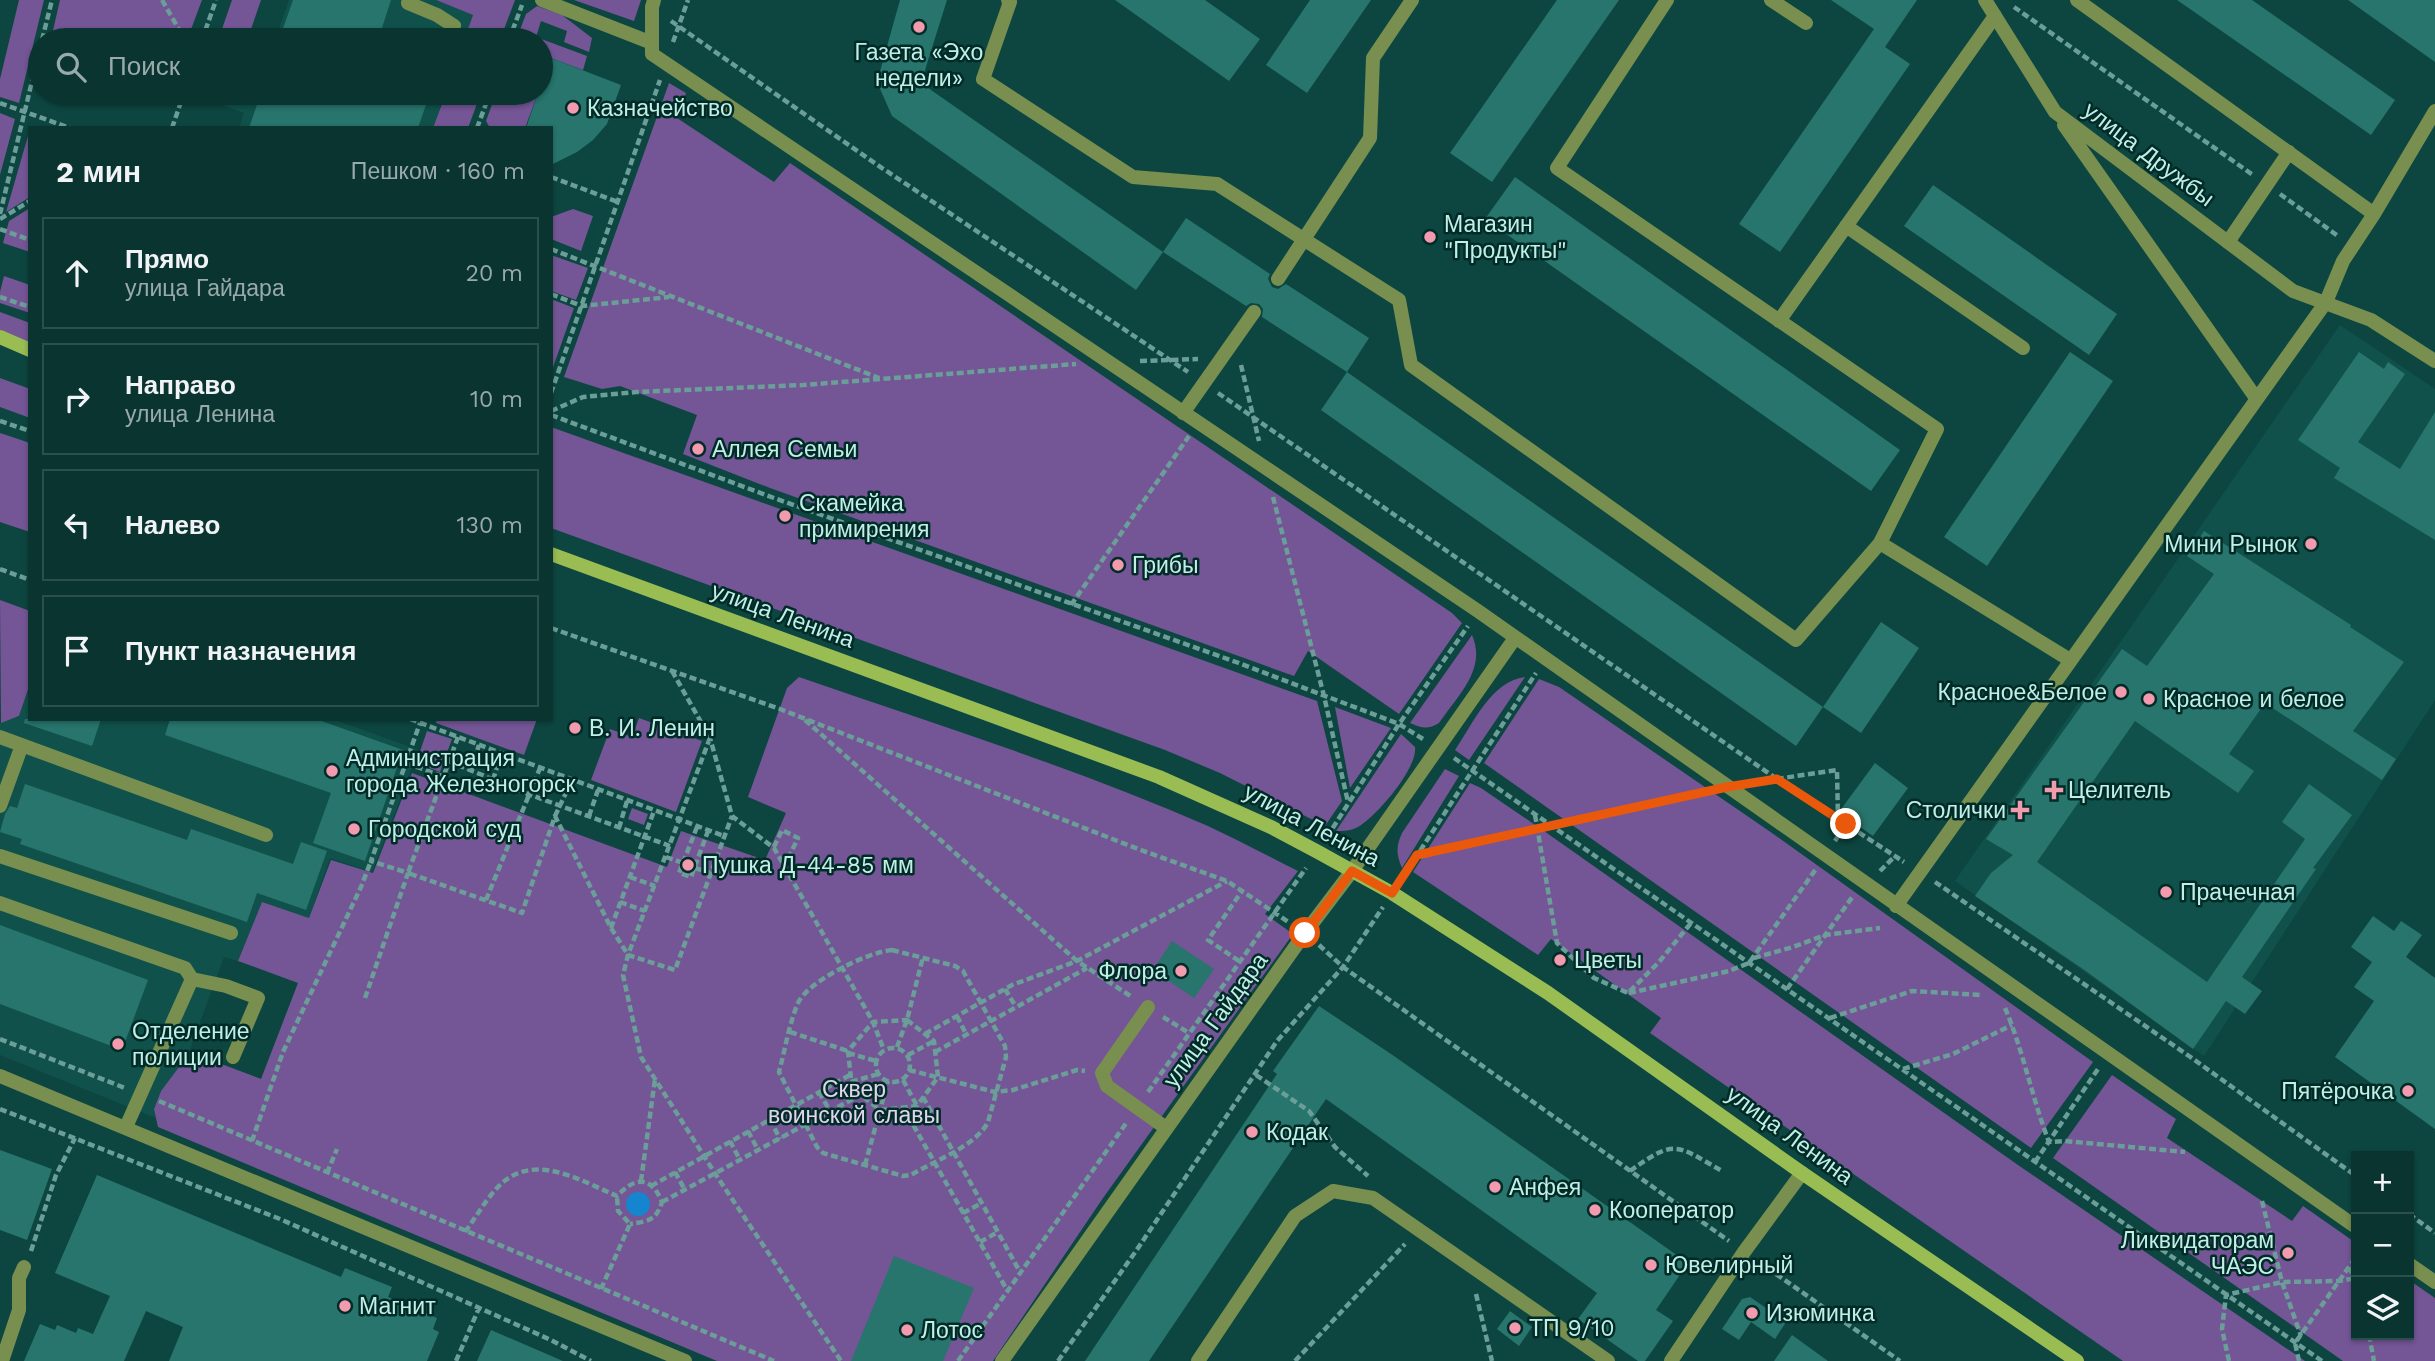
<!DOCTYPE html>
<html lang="ru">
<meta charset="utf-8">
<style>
body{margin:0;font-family:"Work Sans",sans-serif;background:#133c38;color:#f1f3f6}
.controls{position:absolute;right:21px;bottom:21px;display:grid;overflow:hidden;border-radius:0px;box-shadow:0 2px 5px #0004}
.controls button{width:63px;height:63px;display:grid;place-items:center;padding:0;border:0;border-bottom:2px solid #2a4f4c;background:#0a3430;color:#f1f3f6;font:35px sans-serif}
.stop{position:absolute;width:21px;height:21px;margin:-16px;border:5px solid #ea580c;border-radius:50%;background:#fff}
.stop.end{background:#ea580c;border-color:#fff;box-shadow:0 2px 7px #0008}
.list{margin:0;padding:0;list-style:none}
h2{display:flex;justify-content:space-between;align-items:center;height:91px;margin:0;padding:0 28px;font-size:30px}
h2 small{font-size:23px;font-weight:400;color:#99aaab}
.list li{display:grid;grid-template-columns:46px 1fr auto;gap:21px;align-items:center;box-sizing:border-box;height:112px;margin:0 14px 14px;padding:0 14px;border:2px solid #2a4f4c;border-radius:0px}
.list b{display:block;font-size:26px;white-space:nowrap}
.list p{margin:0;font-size:23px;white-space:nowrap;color:#99aaab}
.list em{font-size:23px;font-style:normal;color:#99aaab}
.icon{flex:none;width:38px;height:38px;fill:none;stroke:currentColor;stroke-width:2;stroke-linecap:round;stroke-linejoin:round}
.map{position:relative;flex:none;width:2435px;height:1361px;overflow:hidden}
.search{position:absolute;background:#0a3430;box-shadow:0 2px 5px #0004;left:28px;top:28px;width:525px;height:77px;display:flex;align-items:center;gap:18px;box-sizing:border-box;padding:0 24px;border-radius:38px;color:#99aaab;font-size:26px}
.panel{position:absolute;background:#0a3430;box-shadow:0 2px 5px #0004;left:28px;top:126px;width:525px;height:595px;border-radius:0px}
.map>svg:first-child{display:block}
</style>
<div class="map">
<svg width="2435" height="1361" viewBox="0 0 2435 1361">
<rect width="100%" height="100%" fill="#0d4640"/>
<path fill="#10524b" d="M 289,0 L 435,0 L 473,15 L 464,40 L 275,40 Z
M 205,93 L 445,93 L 433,128 L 239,128 L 244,113 L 203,98 Z
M 2340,325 L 2435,389 L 2435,700 L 2204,1056 L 1955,881 Z
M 30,686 L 30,719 L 332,719 L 419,750 L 372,872 L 330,858 L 309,918 L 262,902 L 238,961 L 224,957 L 189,1052 L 200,1056 L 179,1067 L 161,1091 L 154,1108 L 156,1118 L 0,1055 L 0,723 L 19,717 Z"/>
<path fill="#745596" d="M 19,0 L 44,0 L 19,103 L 0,97 L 0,79 Z
M 60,0 L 202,0 L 187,40 L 53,40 L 51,39 Z
M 232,0 L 261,0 L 248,38 L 222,29 Z
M 436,0 L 515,0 L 500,40 L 464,40 L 473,15 Z
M 574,0 L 641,0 L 634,21 Z
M 537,6 L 562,15 L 592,38 L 589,52 L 564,42 L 567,31 L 541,21 L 536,37 L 587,56 L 583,70 L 551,58 L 541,85 L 541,40 L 516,40 L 526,14 Z
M 669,83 L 686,93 L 677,118 L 774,182 L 790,163 L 1452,613 L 1462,623 L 1399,714 L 1308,651 L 1294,676 L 770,488 L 683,454 L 697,415 L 620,386 L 602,389 L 564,377 Z
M 446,93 L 481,93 L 468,128 L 433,128 Z
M 496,93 L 538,93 L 525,128 L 490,128 L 486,121 Z
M 0,113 L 15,119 L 0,175 Z
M 30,129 L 30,197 L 6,212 Z
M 30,208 L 30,252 L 3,243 L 9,221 Z
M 573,209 L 593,216 L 581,251 L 551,239 L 551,217 Z
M 551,255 L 588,268 L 576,300 L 551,291 Z
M 4,276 L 30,285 L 30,313 L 0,303 L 0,292 Z
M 551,299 L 574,308 L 551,373 Z
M 0,312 L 30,323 L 30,343 L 0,332 Z
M 0,378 L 30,389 L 30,418 L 0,407 Z
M 551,427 L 1317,701 L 1342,801 L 1325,826 L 1220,773 L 1165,750 L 551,528 Z
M 0,433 L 30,443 L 30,532 L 0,522 Z
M 0,600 L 30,611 L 30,684 L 19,716 L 1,723 Z
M 1472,635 C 1487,669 1458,695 1439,723 C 1428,730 1421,728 1410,723 Z
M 799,677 C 935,724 1075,768 1208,826 C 1238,840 1268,856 1298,871 L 1265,914 L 1293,934 L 1103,1198 L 993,1361 L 717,1361 L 158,1127 L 154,1109 L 161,1091 L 179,1067 L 200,1056 L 261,1079 L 298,983 L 238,961 L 262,902 L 309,918 L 331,860 L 373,873 L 412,773 L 667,867 L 681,831 L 765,860 L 786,813 L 748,797 L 787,688 Z
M 1525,677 L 1469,760 L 1455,750 C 1473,724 1491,681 1525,677 Z
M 1539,679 L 1559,687 L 1772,833 L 2093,1062 L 2031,1148 L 1484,763 Z
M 1335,707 L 1391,728 L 1350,788 Z
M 639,718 L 702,741 L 676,812 L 591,780 L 610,729 L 632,737 Z
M 437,719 L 537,719 L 524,755 L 436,723 Z
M 427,731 L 452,739 L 440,772 L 416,763 Z
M 1401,734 L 1415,747 C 1418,768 1376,817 1358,827 C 1351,831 1343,831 1336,831 Z
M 1445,769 L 1459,776 L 1402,868 C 1396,854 1396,846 1402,833 Z
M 1470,783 L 1481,788 L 1544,831 L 2018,1165 L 2305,1361 L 2123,1361 L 1650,1033 L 1661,1018 L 1551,939 L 1538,955 L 1413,872 Z
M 632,808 L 648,814 L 644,825 L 628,819 Z
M 2112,1075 L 2176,1119 L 2167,1138 L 2292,1221 L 2303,1206 L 2356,1243 L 2356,1335 L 2409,1335 L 2409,1280 L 2435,1298 L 2435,1361 L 2343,1361 L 2053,1158 Z"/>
<path fill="#1485ce" d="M626 1204a12 12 0 1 1 24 0a12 12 0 1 1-24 0Z"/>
<path fill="#27756d" d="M 293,0 L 391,0 L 378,40 L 279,40 Z
M 900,0 L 947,0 L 921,83 L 1163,252 L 1136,290 L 892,116 L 877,82 Z
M 1115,0 L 1205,0 L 1260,39 L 1229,81 Z
M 1310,0 L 1371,0 L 1307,93 L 1266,65 Z
M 1557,0 L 1619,0 L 1492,182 L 1450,153 Z
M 1831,0 L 1917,0 L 1885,47 L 1910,64 L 1780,252 L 1739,224 L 1874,29 Z
M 2177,0 L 2252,0 L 2395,100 L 2371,135 Z
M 2348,0 L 2435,0 L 2435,62 Z
M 551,58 L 621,85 L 607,124 L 593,140 L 577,152 L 551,165 L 551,128 L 526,128 L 538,93 L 541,93 L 541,86 Z
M 261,93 L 430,93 L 418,128 L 249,128 Z
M 1515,177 L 1900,450 L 1871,491 L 1485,219 Z
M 1933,185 L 2117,314 L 2089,355 L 1904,226 Z
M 1186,218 L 1270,274 L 1268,279 L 1272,287 L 1278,289 L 1286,284 L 1369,338 L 1347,372 L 1262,317 L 1263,309 L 1259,304 L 1251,303 L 1246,306 L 1163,252 Z
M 2070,352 L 2113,381 L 1987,566 L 1944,537 Z
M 2359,352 L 2384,369 L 2388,362 L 2405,374 L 2358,442 L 2400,469 L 2435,412 L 2435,540 L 2334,478 L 2340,468 L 2298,440 Z
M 1347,372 L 1823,707 L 1796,746 L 1321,410 Z
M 2204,531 L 2351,625 L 2350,627 L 2404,662 L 2353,731 L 2396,759 L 2382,780 L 2265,703 L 2229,754 L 2254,771 L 2238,793 L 2135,721 L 2037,862 L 2207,982 L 2305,839 L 2282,822 L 2309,784 L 2352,815 L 2313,868 L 2316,869 L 2242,977 L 2262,991 L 2245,1014 L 2226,1001 L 2193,1049 L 2083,969 L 1975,896 L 1991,873 L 2013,855 L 1986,839 L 2122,649 L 2147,666 L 2214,574 L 2187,556 Z
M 1881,622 L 1919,648 L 1861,733 L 1823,707 Z
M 25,719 L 101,719 L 92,746 L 24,723 Z
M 170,719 L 316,719 L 403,750 L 365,861 L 313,843 L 331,793 L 165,735 Z
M 1875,763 L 1908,788 L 1873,836 L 1839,812 Z
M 25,784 L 187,840 L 191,829 L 293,864 L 301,842 L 327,851 L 306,910 L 257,893 L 247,922 L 20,844 L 22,839 L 0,832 L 5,814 L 10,806 L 17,808 Z
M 2373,916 L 2394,931 L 2401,921 L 2422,935 L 2406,957 L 2435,978 L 2435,1129 L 2335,1057 L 2374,1001 L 2354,987 L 2372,962 L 2351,947 Z
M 0,925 L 148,980 L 122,1050 L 0,1004 Z
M 1172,941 L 1214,969 L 1194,998 L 1153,970 Z
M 1319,1006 L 1394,1056 L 1688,1263 L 1656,1310 L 1673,1321 L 1645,1361 L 1638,1361 L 1578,1319 L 1597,1293 L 1326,1099 L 1149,1361 L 1085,1361 L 1277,1074 L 1273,1071 Z
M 0,1150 L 52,1169 L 27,1240 L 0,1230 Z
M 97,1175 L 341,1277 L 345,1268 L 392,1287 L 388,1297 L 437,1318 L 433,1329 L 439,1332 L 427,1361 L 169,1361 L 183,1327 L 146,1311 L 124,1361 L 24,1361 L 40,1324 L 55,1330 L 57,1325 L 76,1333 L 78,1328 L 93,1334 L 110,1296 L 55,1273 Z
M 894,1256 L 974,1288 L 943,1361 L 851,1361 Z
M 1750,1297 L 1786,1322 L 1775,1339 L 1751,1322 L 1739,1340 L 1722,1329 L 1742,1299 Z
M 1510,1311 L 1532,1327 L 1519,1346 L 1497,1329 Z
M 491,1330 L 563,1361 L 477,1361 Z
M 1792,1335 L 1828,1361 L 1774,1361 Z"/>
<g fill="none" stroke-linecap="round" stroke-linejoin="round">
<path stroke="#6b9e98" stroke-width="4.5" stroke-dasharray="7 3.5" stroke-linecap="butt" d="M 162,0 L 185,40
M 2014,7 L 2253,175
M 671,21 L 876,164 L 1188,372
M 42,40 L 52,0
M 202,40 L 216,0
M 509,40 L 522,5
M 673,42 L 688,0
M 0,103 L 70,128
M 172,128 L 184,93
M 477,128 L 490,93
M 551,177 L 618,202
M 2280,194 L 2338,236
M 0,214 L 40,48
M 0,219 L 30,201
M 0,229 L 30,240
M 551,249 L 879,378
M 551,294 L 582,306 L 669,297
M 0,297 L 30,307
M 1140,361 L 1198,359
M 1241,365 L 1259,441
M 551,393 L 660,80
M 1218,393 L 1777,779 L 1904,862
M 551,411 L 583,397 L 636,392 L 803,385 L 1076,364
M 551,415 L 774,498 L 1236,662 L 1399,724 L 1423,739
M 0,421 L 30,431
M 1273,497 L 1324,696 L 1348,802
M 0,569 L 30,580
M 1071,605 L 1189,436
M 551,628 L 780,709 L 1138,849 L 1227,881 L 1290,923
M 672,671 L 710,738 L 732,816 L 774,848 L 873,1022 L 884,1050
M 410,719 L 724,836
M 805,720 L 1077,961 L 1132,997
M 458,737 L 408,873 L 522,913 L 555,816 L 611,928 L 628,955 L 675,970 L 732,816
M 710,738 L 628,955 L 623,975 L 641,1057 L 718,1178 L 841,1361
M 1454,758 L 2322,1361
M 448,761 L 528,794 L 670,846
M 406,763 L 442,776
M 471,770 L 479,745
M 493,780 L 501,754
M 1756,782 L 1837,770 L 1838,820
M 1535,815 L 1557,943 L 1594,978 L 1628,993 L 1659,962 L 1691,923
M 555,816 L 572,780
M 589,816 L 598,790
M 697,827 L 679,873 L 691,877 L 708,831
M 619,828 L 627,801
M 1327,837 L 1399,724 L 1468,626
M 1835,841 L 1846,824
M 774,847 L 782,830 L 798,838 L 785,865
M 1418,855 L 1703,792
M 666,857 L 683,863
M 695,868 L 710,873
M 1880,871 L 1895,856
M 630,877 L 655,886
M 1403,877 L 1536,673
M 1935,882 L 2189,1056 L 2356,1176
M 486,900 L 540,768
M 620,902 L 645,911
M 611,928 L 654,811
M 1319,945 L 1343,967 L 1729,1241
M 892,950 L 955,966 L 963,971 L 1005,1046 L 1006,1057 L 988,1122 C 976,1146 934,1161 911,1175 L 903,1176 L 823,1153 L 817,1147 L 779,1072 C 785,1050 789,1024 798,1003 C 808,981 868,952 892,950 Z
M 1754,958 L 1793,947 L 1825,935 L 1880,928
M 1239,961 L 1208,940 L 1242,891
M 1005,989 L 1016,1007
M 1787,989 L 1853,896
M 1629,993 L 1729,971 L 1749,963 L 1816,869
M 365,998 L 408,873 L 371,861 L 420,723
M 2005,1008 C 2023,1050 2032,1098 2049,1142 L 2065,1141 L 2185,1152
M 957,1016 L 966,1034
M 1163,1017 L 1189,1033
M 1830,1018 L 1912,991 L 1981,995
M 907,1020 L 934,1041 L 938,1077 L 917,1106 L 880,1110 L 852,1088 L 848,1051 L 873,1022 Z
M 790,1032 L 848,1051
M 925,1034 L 1012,985 L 1077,961 L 1227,881
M 0,1039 L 125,1088
M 897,1047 L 907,1020 L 923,957
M876 1065a17 17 0 1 1 34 0a17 17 0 1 1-34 0Z
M 935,1052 L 1087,968
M 848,1053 L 876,1061
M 908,1055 L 934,1041
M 1903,1069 L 1953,1054 L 2012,1025
M 909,1070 L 995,1092 L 1013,1090 L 1077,1070 L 1085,1071
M 1256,1075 L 1309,1111 L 1335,1147 L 1368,1176
M 903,1080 L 917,1106
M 851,1082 L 878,1074
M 819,1092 L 830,1111
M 1148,1092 L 1306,868
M 923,1097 L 1020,1272
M 159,1101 L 774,1361
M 903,1107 L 1007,1290
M 0,1109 L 280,1219 L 551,1340 L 591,1361
M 770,1119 L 780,1139
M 748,1131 L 758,1150
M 252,1141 L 283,1052 L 361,887 L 371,861
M 730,1141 L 740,1160
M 2035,1162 L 2098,1069
M 865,1165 L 888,1081
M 1630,1171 C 1676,1138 1676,1145 1722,1171
M 675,1172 L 685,1190
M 327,1173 L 337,1149
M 641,1181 L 655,1079
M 651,1186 L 850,1075
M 2262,1201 L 2282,1282 L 2301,1336
M 662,1202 L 860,1095
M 963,1213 L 982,1203
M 2409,1214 L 2435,1233
M 465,1232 C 476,1217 485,1201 497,1188 C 532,1150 579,1180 617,1196 C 635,1177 651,1175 662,1202 C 656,1221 648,1221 630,1224
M 980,1242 L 998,1232
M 31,1251 L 56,1175 L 75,1138
M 1759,1262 L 1900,1361
M 2350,1267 L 2356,1289
M 601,1289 L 630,1224 L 618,1211 L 617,1196
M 1476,1294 L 1492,1361
M 2369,1335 L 2374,1361
M 456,1361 L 479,1308
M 958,1361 L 1127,1122
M 1058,1361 L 1136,1251 L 1277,1041 L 1343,967 L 1383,907
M 1295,1361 L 1405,1244
M 2229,1361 L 2222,1329 L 2226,1295 L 2282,1282 L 2339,1281 L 2356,1278
M 2299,1361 L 2295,1343 L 2356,1257"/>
<path stroke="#788f4f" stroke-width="14" d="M 409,0 L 408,3 L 437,15 L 454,26 L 449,40
M 542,0 L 652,43
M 1008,0 L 1010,2 L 983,79 L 1133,177 L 1217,184 L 1399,300 L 1411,365 L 1796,640 L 1880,543 L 1937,429 L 1557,168 L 1667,0
M 1771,0 L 1806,23
M 2077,0 L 2374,214
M 1846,226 L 2023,348
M 2228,242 L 2289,152
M 1278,279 L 1370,138 L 1373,58 L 1412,0
M 2326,302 L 2343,261 L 2374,214 L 2435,111
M 1779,321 L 1995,16
M 1183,413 L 1254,312
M 1880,543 L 2070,660
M 0,737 L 266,835
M 0,806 L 22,745
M 0,856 L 231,933
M 0,903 L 185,968 L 192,979 L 126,1127
M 192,979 L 226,986 L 258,998 L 233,1057
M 1148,1007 L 1102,1073 L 1107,1086 L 1166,1128
M 2,1361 L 19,1310 L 19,1278 L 24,1267
M 1198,1361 L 1295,1216 L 1333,1191 L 1373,1198 L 1608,1361
M 1671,1361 L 1744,1252 L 1802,1173"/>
<path stroke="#788f4f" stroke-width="14" d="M 1985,0 L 2055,112 L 2293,291 L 2371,320 L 2435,361
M 2064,125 L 2256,398
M 1896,906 L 2326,302
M 0,1076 L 685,1361
M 1002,1361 L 1305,933 L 1352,871 L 1515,638"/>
<path stroke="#788f4f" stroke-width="14" d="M 654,0 L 652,7 L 652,54 L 1478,611 L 2356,1227
M 2409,1264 L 2435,1282"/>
<path stroke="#99bc53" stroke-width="14" d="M 0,337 L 30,350
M 551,554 L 1159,777 L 1271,827 L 1318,852 L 1392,893 L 1548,993 L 1802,1173 L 2077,1361"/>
</g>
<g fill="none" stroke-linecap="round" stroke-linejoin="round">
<path stroke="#ea580c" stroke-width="9" d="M 1305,933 L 1352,871 L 1392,893 L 1417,855 L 1727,787 L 1777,779 L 1846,824"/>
</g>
<g fill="#f29aae" stroke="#002b26" stroke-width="2.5">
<circle cx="919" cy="27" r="7"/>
<circle cx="573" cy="108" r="7"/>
<circle cx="1430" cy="237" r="7"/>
<circle cx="698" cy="449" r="7"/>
<circle cx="785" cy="516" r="7"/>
<circle cx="2311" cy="544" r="7"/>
<circle cx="1118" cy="565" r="7"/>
<circle cx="2121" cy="692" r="7"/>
<circle cx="2149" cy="699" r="7"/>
<circle cx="575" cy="728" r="7"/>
<circle cx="332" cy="771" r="7"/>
<path d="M2050.5 779.5h7v7h7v7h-7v7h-7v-7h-7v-7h7z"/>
<path d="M2016.5 799.5h7v7h7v7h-7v7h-7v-7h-7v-7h7z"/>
<circle cx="354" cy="829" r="7"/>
<circle cx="688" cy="865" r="7"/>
<circle cx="2166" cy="892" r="7"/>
<circle cx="1560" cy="960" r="7"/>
<circle cx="1181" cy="971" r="7"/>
<circle cx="118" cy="1044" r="7"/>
<circle cx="2408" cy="1091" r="7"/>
<circle cx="1252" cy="1132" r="7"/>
<circle cx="1495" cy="1187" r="7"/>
<circle cx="1595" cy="1210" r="7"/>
<circle cx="2288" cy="1253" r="7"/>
<circle cx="1651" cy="1265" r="7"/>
<circle cx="345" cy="1306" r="7"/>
<circle cx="1752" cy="1313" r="7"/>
<circle cx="1515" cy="1328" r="7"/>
<circle cx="907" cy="1330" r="7"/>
</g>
<g text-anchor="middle" stroke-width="5" stroke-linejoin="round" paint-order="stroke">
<g font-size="23" fill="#c1efe8" stroke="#002b26" text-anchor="start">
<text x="919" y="60" text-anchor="middle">Газета «Эхо<tspan x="919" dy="26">недели»</tspan></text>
<text x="587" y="116">Казначейство</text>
<text x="1444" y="232">Магазин<tspan x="1444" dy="26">"Продукты"</tspan></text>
<text x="712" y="457">Аллея Семьи</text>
<text x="799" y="511">Скамейка<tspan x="799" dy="26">примирения</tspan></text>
<text x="2297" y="552" text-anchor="end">Мини Рынок</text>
<text x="1132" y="573">Грибы</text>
<text x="2107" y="700" text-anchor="end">Красное&amp;Белое</text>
<text x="2163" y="707">Красное и белое</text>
<text x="589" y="736">В. И. Ленин</text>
<text x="346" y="766">Администрация<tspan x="346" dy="26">города Железногорск</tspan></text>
<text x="2068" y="798">Целитель</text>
<text x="2006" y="818" text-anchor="end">Столички</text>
<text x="368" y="837">Городской суд</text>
<text x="702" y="873">Пушка Д-44-85 мм</text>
<text x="2180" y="900">Прачечная</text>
<text x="1574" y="968">Цветы</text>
<text x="1167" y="979" text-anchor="end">Флора</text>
<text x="132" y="1039">Отделение<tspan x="132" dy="26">полиции</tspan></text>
<text x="2394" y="1099" text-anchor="end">Пятёрочка</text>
<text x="1266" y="1140">Кодак</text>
<text x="1509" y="1195">Анфея</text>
<text x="1609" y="1218">Кооператор</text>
<text x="2274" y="1248" text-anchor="end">Ликвидаторам<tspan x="2274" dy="26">ЧАЭС</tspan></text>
<text x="1665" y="1273">Ювелирный</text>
<text x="359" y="1314">Магнит</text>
<text x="1766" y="1321">Изюминка</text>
<text x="1529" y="1336">ТП 9/10</text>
<text x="921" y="1338">Лотос</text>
</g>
<g font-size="23" fill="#c1efe8" stroke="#002b26">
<text transform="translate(2149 154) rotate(37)" y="8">улица Дружбы</text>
<text transform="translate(783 615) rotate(20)" y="8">улица Ленина</text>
<text transform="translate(1312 825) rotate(28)" y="8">улица Ленина</text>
<text transform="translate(1215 1020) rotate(-54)" y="8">улица Гайдара</text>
<text transform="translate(1790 1135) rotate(36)" y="8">улица Ленина</text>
</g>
<g font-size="23" fill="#e0d5ee" stroke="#002b26">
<text x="854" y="1097">Сквер<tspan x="854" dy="26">воинской славы</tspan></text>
</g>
</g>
</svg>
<div class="controls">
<button>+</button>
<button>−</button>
<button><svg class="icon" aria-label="layers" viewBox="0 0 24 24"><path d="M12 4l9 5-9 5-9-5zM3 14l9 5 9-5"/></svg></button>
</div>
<div class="stop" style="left:1305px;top:933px"></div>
<div class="stop end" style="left:1846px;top:824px"></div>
<div class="search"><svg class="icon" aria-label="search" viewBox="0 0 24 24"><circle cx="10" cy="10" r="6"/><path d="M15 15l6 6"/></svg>Поиск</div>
<section class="panel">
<h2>2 мин<small>Пешком · 160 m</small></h2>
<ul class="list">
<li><svg class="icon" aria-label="ahead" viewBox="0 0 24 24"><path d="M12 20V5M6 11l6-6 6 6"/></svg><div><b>Прямо</b><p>улица Гайдара</p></div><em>20 m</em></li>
<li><svg class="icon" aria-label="right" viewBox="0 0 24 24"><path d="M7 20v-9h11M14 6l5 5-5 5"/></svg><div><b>Направо</b><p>улица Ленина</p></div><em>10 m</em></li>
<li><svg class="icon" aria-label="left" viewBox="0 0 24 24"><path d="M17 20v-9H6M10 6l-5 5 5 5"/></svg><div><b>Налево</b></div><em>130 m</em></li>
<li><svg class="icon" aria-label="arrive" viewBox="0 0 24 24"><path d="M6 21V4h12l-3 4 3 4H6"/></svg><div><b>Пункт назначения</b></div></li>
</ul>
</section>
</div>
